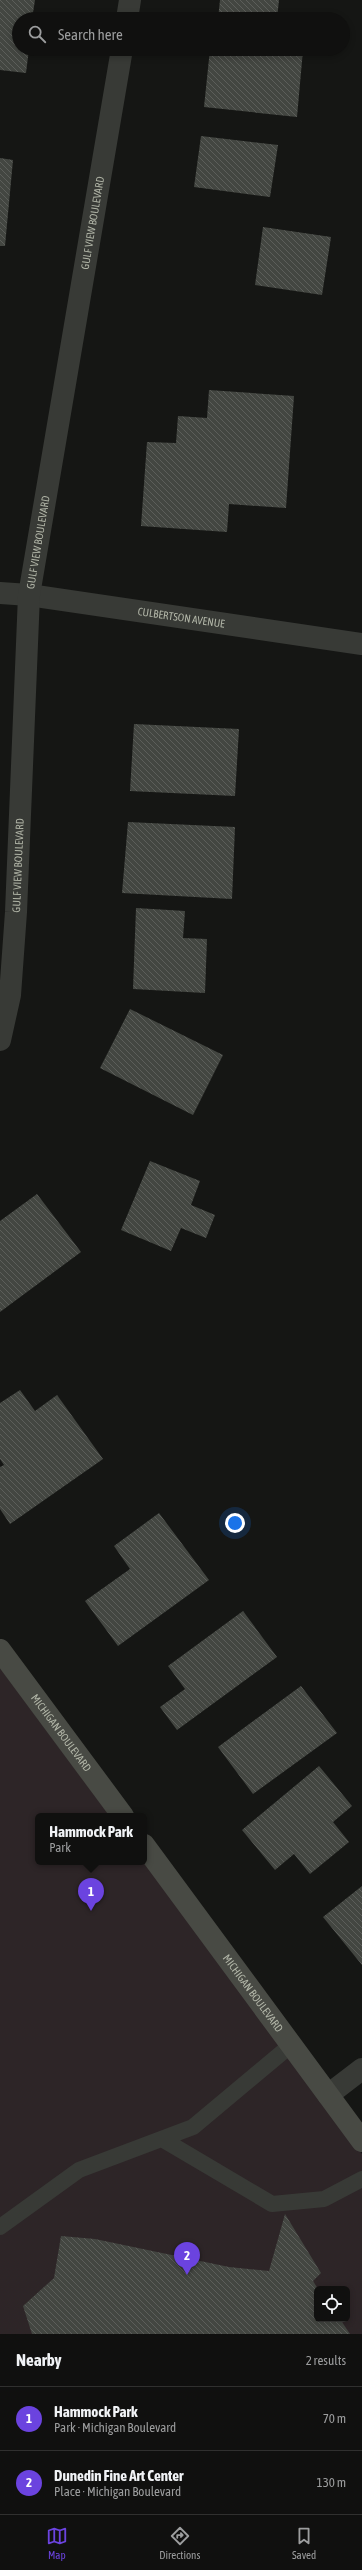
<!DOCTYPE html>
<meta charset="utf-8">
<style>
body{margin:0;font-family:"Asap Condensed",sans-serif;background:#1e1e1d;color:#f1f3f6}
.controls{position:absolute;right:12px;bottom:12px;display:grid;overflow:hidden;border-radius:6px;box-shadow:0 2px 6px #0003}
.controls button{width:36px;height:36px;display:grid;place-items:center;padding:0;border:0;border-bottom:1px solid #30302f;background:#10100f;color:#f1f3f6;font:20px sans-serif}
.you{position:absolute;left:235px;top:1523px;width:14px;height:14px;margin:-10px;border:3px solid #fff;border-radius:50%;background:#1a73e8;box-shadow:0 0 0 6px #1a73e833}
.badge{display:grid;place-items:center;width:26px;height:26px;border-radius:50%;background:#6b43df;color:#fff;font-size:13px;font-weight:700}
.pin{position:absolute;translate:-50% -33px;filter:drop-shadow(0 1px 2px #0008)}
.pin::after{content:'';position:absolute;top:21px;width:14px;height:12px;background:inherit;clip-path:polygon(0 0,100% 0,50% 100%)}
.popup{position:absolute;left:35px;top:1813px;width:112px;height:52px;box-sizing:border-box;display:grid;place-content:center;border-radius:6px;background:#10100f;filter:drop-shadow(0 1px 3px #0005);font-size:13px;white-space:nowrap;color:#9c9d9e}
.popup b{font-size:15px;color:#f1f3f6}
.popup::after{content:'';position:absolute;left:50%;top:100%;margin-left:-8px;border:8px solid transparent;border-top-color:#10100f}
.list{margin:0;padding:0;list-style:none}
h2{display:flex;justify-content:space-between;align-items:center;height:52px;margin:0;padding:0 16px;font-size:17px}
h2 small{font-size:13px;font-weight:400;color:#9c9d9e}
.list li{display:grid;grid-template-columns:26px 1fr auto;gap:12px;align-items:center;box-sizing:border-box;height:64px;padding:0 16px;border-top:1px solid #30302f}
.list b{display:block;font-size:15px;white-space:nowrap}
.list p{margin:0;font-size:13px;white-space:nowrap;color:#9c9d9e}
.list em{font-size:13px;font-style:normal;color:#9c9d9e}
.icon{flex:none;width:22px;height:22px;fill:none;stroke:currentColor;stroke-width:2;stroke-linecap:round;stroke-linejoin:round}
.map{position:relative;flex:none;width:362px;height:2334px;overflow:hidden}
.search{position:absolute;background:#10100f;box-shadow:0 2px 6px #0003;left:12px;right:12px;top:12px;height:44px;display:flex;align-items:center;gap:10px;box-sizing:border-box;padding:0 14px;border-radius:22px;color:#9c9d9e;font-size:15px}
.sheet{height:180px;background:#10100f}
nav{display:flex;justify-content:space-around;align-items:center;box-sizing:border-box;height:56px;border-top:1px solid #30302f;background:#10100f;font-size:11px;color:#9c9d9e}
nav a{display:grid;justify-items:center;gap:2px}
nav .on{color:#6b43df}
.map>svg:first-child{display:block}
</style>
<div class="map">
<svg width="362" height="2334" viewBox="0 0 362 2334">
<defs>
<pattern id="building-back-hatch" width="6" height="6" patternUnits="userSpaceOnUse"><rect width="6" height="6" fill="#434641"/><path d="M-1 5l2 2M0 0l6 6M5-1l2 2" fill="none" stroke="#5c5e5a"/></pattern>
</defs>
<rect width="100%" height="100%" fill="#151614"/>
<path fill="#2d2527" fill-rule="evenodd" d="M 0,1668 L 110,1816 L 38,1816 L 38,1862 L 144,1861 L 362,2154 L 362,2334 L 0,2334 ZM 317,2289 L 347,2289 L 347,2319 L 317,2319 Z"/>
<path fill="url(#building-back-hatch)" d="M 0,0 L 35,0 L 32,19 L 19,19 L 19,49 L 29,49 L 26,73 L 0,70 Z
M 220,0 L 279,0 L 277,19 L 218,19 Z
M 210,49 L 303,50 L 297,117 L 204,107 Z
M 201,136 L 278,145 L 270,197 L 194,187 Z
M 0,158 L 13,160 L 5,246 L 0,246 Z
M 263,227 L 331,237 L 322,295 L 255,285 Z
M 209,390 L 294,396 L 286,508 L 229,504 L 227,532 L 141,526 L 147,442 L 176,443 L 178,416 L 207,418 Z
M 134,724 L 239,729 L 235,796 L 130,791 Z
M 128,822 L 235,827 L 232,899 L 122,893 Z
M 136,908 L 185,911 L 183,938 L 207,939 L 205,993 L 133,989 Z
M 130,1009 L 223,1055 L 193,1115 L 100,1068 Z
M 150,1161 L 200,1181 L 191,1205 L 215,1215 L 206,1238 L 181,1228 L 171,1251 L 121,1230 Z
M 37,1194 L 81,1252 L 0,1312 L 0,1221 Z
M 20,1390 L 35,1411 L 57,1395 L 103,1459 L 10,1524 L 0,1509 L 0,1467 L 4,1465 L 0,1459 L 0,1403 Z
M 159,1513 L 209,1580 L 118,1646 L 85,1601 L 130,1569 L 114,1546 Z
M 243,1611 L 277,1657 L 177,1730 L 160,1707 L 185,1689 L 168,1666 Z
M 301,1686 L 337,1733 L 253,1794 L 218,1747 Z
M 319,1766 L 352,1806 L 333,1822 L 349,1842 L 310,1874 L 294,1854 L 275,1870 L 242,1830 Z
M 362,1886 L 362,1965 L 323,1917 Z
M 285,2214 L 321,2273 L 313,2281 L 318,2289 L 317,2319 L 340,2319 L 350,2334 L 32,2334 L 23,2306 L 54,2278 L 61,2236 L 95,2239 L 229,2267 L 269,2271 Z"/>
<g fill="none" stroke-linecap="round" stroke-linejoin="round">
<path stroke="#383a36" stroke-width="16" d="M 162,2139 L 272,2204 L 324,2199 L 362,2179
M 0,2227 L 79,2170 L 193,2127 L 291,2045"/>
<g stroke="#383a36" stroke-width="22">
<path d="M 127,19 L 130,0"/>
<path id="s1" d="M 0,593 L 29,595 L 362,644"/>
<path id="s2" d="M 0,1040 L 10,995 L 16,912 L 29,595 L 122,49"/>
<path d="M 328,2095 L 362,2069"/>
</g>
<g stroke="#484a44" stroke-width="22">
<path id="s3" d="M 0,1650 L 123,1816"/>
<path id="s4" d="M 144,1845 L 362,2141"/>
</g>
</g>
<g text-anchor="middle" stroke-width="3.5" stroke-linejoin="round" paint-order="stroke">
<g font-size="11" fill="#b1b5a7" stroke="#10110f">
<text dy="4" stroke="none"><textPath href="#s2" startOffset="824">GULF VIEW BOULEVARD</textPath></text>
<text dy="4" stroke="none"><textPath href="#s2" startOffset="500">GULF VIEW BOULEVARD</textPath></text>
<text dy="4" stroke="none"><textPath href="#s1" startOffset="183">CULBERTSON AVENUE</textPath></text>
<text dy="4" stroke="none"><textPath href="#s2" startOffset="176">GULF VIEW BOULEVARD</textPath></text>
<text dy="4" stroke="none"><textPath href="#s3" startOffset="103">MICHIGAN BOULEVARD</textPath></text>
<text dy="4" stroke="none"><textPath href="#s4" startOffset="184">MICHIGAN BOULEVARD</textPath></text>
</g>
</g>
</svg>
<div class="controls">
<button><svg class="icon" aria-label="locate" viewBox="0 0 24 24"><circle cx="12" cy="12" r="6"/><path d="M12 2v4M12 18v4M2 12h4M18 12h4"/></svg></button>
</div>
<div class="you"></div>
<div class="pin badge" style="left:91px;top:1911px">1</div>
<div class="popup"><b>Hammock Park</b>Park</div>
<div class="pin badge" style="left:187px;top:2275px">2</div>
<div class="search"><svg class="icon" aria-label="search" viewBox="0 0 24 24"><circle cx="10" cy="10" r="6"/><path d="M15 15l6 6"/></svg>Search here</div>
</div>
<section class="sheet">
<h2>Nearby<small>2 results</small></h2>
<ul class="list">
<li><span class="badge">1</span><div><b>Hammock Park</b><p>Park · Michigan Boulevard</p></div><em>70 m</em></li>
<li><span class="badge">2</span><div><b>Dunedin Fine Art Center</b><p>Place · Michigan Boulevard</p></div><em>130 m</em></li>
</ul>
</section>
<nav>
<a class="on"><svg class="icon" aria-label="map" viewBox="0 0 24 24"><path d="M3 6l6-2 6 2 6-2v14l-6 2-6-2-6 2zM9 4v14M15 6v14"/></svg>Map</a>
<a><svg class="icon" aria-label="directions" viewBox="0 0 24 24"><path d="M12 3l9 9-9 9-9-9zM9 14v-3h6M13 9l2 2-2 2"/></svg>Directions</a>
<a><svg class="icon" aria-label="saved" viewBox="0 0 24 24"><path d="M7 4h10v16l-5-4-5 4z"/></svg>Saved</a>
</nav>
